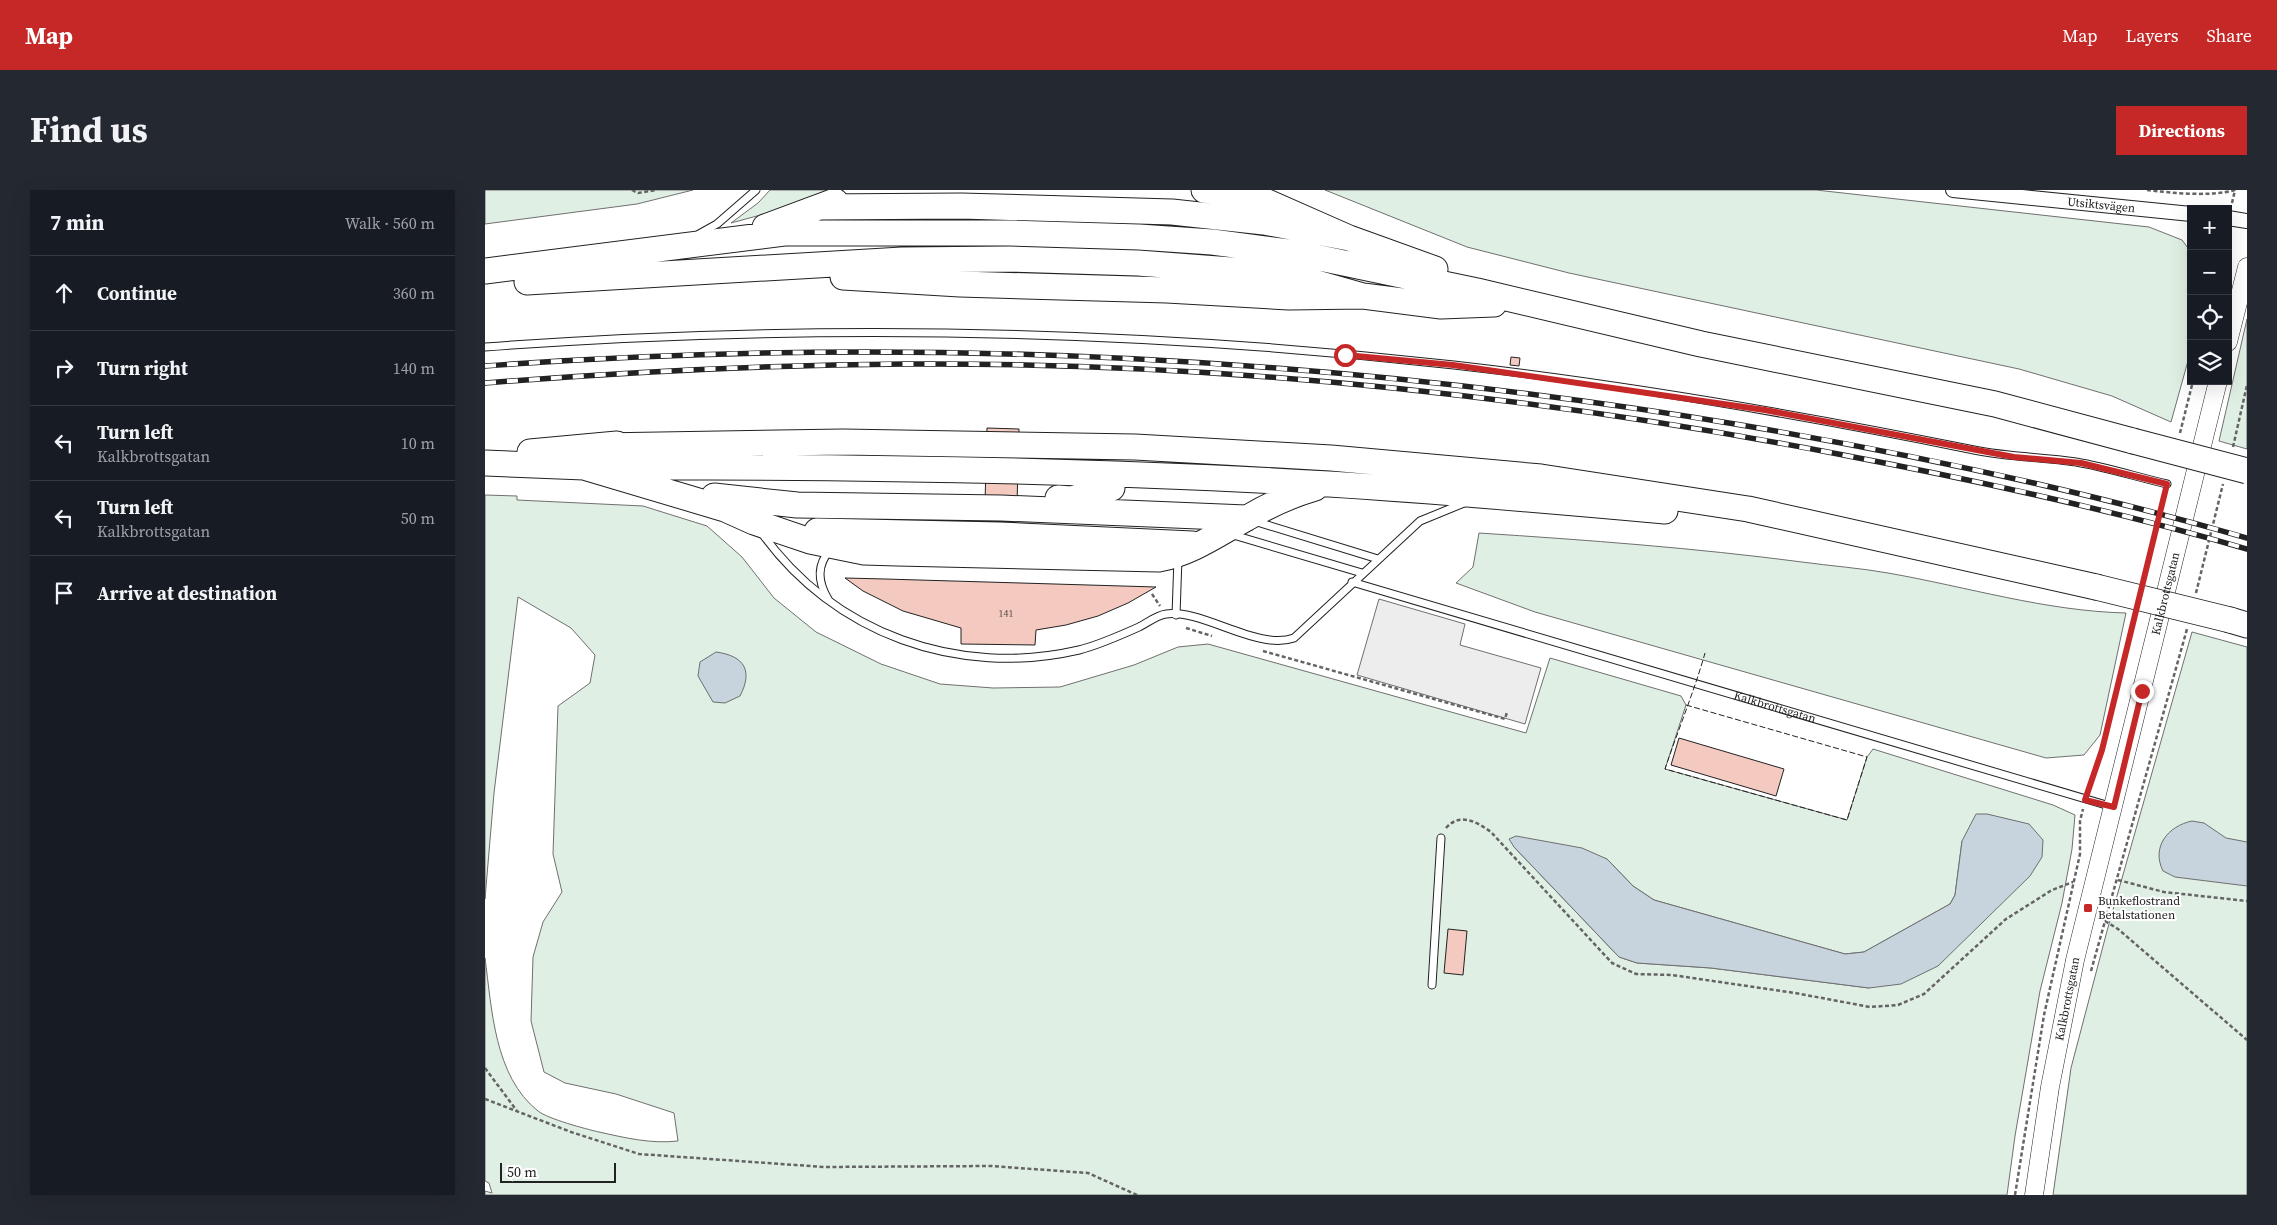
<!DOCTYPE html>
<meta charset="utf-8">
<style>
body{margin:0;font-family:"Source Serif 4",serif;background:#242831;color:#f1f3f6}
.controls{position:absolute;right:15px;top:15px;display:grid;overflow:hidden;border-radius:0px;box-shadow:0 5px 20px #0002}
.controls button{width:45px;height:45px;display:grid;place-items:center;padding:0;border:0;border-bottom:1px solid #363941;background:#171b24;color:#f1f3f6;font:25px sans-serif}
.scale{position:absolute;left:15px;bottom:12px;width:116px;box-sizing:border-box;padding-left:5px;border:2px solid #222;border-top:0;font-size:14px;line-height:18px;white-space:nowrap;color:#222;-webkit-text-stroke:4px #fff;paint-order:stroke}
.stop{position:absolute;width:15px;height:15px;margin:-11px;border:4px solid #c62828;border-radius:50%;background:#fff}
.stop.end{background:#c62828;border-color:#fff;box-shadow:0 1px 5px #0008}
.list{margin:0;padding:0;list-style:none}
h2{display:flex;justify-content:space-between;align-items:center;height:65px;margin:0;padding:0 20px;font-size:21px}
h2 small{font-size:16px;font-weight:400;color:#9ea1a6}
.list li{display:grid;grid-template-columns:32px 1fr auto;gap:15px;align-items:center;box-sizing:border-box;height:75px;padding:0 20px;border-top:1px solid #363941}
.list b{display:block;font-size:19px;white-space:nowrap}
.list p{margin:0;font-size:16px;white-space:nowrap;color:#9ea1a6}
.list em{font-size:16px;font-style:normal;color:#9ea1a6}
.icon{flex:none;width:28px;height:28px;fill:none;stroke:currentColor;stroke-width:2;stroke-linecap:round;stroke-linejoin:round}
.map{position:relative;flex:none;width:1762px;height:1005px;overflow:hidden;border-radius:0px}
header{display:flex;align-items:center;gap:30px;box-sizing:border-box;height:70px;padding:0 25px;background:#c62828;color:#fff}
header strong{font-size:24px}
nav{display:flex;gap:28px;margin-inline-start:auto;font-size:18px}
.intro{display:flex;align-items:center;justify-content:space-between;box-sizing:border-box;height:120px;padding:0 30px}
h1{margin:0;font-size:35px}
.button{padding:12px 22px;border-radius:0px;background:#c62828;color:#fff;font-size:18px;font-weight:700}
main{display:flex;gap:30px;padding:0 30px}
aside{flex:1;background:#171b24;border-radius:0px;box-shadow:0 5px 20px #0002}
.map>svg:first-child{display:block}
</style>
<header>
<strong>Map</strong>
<nav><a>Map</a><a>Layers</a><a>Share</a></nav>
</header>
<div class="intro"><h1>Find us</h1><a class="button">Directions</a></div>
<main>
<aside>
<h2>7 min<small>Walk · 560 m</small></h2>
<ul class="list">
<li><svg class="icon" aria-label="ahead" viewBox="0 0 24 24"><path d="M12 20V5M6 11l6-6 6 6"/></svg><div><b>Continue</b></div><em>360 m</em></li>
<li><svg class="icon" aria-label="right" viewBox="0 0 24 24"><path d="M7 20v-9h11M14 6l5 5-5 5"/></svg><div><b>Turn right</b></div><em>140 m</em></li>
<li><svg class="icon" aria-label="left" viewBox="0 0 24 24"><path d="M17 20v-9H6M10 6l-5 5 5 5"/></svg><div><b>Turn left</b><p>Kalkbrottsgatan</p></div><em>10 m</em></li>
<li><svg class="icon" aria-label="left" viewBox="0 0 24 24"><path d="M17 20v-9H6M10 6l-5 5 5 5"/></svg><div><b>Turn left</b><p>Kalkbrottsgatan</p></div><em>50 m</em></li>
<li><svg class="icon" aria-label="arrive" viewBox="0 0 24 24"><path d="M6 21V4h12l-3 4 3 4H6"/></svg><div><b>Arrive at destination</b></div></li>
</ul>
</aside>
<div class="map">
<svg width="1762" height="1005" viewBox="0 0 1762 1005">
<rect width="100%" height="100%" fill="#fff"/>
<path fill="#e0efe3" stroke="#6f6f6f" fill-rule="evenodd" d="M 0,0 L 208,0 L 152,14 L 0,34 Z
M 285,0 L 349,0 L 294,20 L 246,33 L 273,13 Z
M 840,0 L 1331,0 L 1664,37 L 1697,50 L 1706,62 L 1706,160 L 1686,232 L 1627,206 L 1534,179 L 1084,83 L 982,57 Z
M 1762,129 L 1762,259 L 1734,251 Z
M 0,305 L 32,306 L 32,310 L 158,316 L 222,336 L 257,367 L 289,408 L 331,442 L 396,474 L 455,494 L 508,498 L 575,497 L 649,475 L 693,457 L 723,454 L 1041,543 L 1065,468 L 1196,506 L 1201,515 L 1180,579 L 1362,630 L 1382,567 L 1388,559 L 1568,615 L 1590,625 L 1587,659 L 1577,713 L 1555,801 L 1530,946 L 1522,1005 L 0,1005 L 0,1001 L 7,1003 L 4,993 L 0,991 L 0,768 C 7,819 9,886 53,921 C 63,929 101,939 114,942 C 141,948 166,954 193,951 L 189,923 L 131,904 L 80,893 L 59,882 L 46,831 L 48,767 L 58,732 L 77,702 L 68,664 L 73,516 L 105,493 L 110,465 L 86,438 L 33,407 L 9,603 L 0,709 ZM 1477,651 L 1545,686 L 1384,798 L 1226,778 L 1152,773 L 1134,767 L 1029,657 L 1122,669 L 1148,696 L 1169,710 L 1360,764 L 1379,762 L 1465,714 L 1470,705 Z
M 994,343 C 1102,350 1210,358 1317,372 C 1346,376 1375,378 1403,383 C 1483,397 1560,421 1641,423 L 1615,545 L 1599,565 L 1561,568 L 1050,422 L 971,393 L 988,377 Z
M 1707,442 L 1762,457 L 1762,1005 L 1568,1005 L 1586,878 L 1622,741 Z"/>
<path fill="#ededed" stroke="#6f6f6f" d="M 894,409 L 980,434 L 975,455 L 1056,478 L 1040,534 L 872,485 Z"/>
<path fill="#c7d3dd" stroke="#6f6f6f" d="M 231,462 C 260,466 268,481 255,506 L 240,513 L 228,512 L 213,486 L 215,472 Z
M 1491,624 L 1502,624 L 1544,634 L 1558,650 L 1557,667 L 1545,686 L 1453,776 L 1416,794 L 1384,798 L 1226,778 L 1152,773 L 1134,767 L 1029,657 L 1024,649 L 1031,646 L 1097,658 L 1122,669 L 1148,696 L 1169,710 L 1360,764 L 1379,762 L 1465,714 L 1470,705 L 1477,651 Z
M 1707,631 L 1719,633 L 1741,648 L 1762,652 L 1762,696 L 1690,687 L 1678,681 C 1666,657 1683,636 1707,631 Z"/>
<path fill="#f3c9c0" stroke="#222" d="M 1026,167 L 1035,168 L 1034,176 L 1025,175 Z
M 502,238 L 534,239 L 531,352 L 499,351 Z
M 360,388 L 400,389 L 671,397 L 643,413 L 613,426 L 581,435 L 551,440 L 550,455 L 476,454 L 476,438 L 418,421 L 378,401 Z
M 1194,548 L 1299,579 L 1291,606 L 1186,575 Z
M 963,739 L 982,741 L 978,785 L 959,783 Z"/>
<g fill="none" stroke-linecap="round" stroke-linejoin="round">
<defs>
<g id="service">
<path d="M 214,44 L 232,34 L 271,0"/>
<path d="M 0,157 C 322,133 648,139 969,175 C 1144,195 1317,225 1489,260 C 1523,267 1557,267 1591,272 C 1621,277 1652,287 1682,294"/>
<path d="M 769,331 L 893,369"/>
<path d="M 276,342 C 349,444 473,488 594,460 C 614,455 634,446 654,437 C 662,433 672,425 681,424 C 718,419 772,461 809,448 L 935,331 L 979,313"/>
<path d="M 745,344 L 877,383"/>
<path id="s1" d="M 867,392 L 1628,617"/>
<path d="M 343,409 C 333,392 331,376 345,360"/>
<path d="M 691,425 L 693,368"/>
<path d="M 947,795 L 956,648"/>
</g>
<g id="minor">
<path id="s2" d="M 1468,0 L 1706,24"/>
<path d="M 1743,28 L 1762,31"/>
</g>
<g id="tertiary">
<path d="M 1743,152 L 1762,77"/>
<path id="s3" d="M 1549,1005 L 1565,897 L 1590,770 L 1733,191"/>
</g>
<path id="motorway" d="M 719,0 L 767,6
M 755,0 L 864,48 L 950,79
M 334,17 L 476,16 L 687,22 L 779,32 L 864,48
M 280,37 L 350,11
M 0,81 L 299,43 L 524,43 L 654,47 L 727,52 L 811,63 L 992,101 L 1216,154 L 1510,214 L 1648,251
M 358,87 L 475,94 L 682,100 L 804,107 L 878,106 L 956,116 L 1009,114
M 42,92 L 417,70 L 524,69 L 653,73 L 773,82 L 807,86 L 878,106
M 115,256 L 358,252 L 650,257 L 846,268 L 1056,287 L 1263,319 L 1611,397
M 45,262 L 132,254
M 0,273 L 99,277 L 240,319 L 269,332 L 325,351 L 379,362 L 412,363 L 674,369 C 707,363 734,343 762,328 C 784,315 806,305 830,298
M 99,277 C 348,276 596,279 844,294 C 957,301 1069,311 1180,321
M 229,306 L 312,315 L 516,318 L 761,328
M 573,308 L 586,309 L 627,298
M 332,341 L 515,345 L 707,354
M 1745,430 L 1762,435"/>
</defs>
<use href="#service" stroke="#222" stroke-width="9"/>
<use href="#minor" stroke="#222" stroke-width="16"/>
<use href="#tertiary" stroke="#222" stroke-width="19"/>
<use href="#motorway" stroke="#222" stroke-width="27"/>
<path stroke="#646464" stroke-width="2.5" stroke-dasharray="4 2.5" stroke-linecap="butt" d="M 147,0 L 153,3 L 171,0
M 1662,0 C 1688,3 1725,7 1750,0
M 1747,13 L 1750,0
M 1695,243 L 1708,191
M 1748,257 L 1762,195
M 1659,389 L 1679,304
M 1711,403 L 1738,294
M 667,404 L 675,416
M 701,438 L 727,446
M 778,461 L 1020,529 L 1022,522
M 1603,599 L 1617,560 L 1650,426
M 961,638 C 975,622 992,632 1006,642 L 1127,773 L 1151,784 L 1187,785 L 1310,803 L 1385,817 L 1413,815 L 1439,804 L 1521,729 L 1567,700 L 1588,692
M 1633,690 L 1679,702 L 1762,711
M 1620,731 L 1633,739 L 1762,850
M 1606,781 L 1702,439
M 0,878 L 32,921
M 0,909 L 86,942 L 154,964 L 339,977 L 506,976 L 603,983 L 652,1005
M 1530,1005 L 1559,825 L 1595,664 L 1595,631 L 1598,619"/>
<use href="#service" stroke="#fff" stroke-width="7"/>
<use href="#minor" stroke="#fff" stroke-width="14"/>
<use href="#tertiary" stroke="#fff" stroke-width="18"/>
<use href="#motorway" stroke="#fff" stroke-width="25"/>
<defs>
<path id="rail" d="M 0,176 C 420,145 841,166 1256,235 C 1426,264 1596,300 1762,348
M 0,193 C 140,182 280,175 420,174 C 732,172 1046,205 1353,264 C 1490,290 1628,320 1762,359"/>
</defs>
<use href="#rail" stroke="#222" stroke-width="5.5"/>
<use href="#rail" stroke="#fff" stroke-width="4" stroke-dasharray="11" stroke-linecap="butt"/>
<defs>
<path id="motorway-bridge" d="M 1648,251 L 1762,281
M 1611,397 L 1745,430"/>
</defs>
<use href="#motorway-bridge" stroke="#222" stroke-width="27" stroke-linecap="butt"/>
<use href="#motorway-bridge" stroke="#fff" stroke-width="25"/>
<path stroke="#222" stroke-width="1" stroke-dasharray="6 2.5" stroke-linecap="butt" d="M 1201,515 L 1382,567 L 1362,630 L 1180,579 C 1193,540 1209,502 1220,463"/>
</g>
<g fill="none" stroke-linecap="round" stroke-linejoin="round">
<path stroke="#c62828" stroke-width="6" d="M 860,165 L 968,175 L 1280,220 L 1529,267 L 1596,273 L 1682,294 L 1617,560 L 1600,610 L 1629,617 L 1657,501"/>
</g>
<rect fill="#c62828" stroke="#fff" stroke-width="2" x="1598" y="713" width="10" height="10" rx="2.5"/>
<g text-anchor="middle" stroke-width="4" stroke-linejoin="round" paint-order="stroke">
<g font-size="10" fill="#564c4a">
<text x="521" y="427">141</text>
</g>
<g font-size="12" fill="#222" stroke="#fff">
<text dy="4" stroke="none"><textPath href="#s2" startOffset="149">Utsiktsvägen</textPath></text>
<text dy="4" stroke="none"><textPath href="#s3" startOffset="616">Kalkbrottsgatan</textPath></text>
<text dy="4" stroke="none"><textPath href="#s1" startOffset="441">Kalkbrottsgatan</textPath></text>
<text dy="4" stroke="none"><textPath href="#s3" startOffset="199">Kalkbrottsgatan</textPath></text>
</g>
<g font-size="12" fill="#222" stroke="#fff" text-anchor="start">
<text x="1613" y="715">Bunkeflostrand<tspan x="1613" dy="14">Betalstationen</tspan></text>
</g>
</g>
</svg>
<div class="controls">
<button>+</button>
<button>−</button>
<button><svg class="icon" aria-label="locate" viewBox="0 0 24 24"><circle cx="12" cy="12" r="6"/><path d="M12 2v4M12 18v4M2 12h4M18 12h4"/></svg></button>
<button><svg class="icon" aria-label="layers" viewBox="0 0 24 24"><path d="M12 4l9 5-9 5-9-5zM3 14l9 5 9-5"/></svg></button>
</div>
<div class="scale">50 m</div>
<div class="stop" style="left:860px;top:165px"></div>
<div class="stop end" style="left:1657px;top:501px"></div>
</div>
</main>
